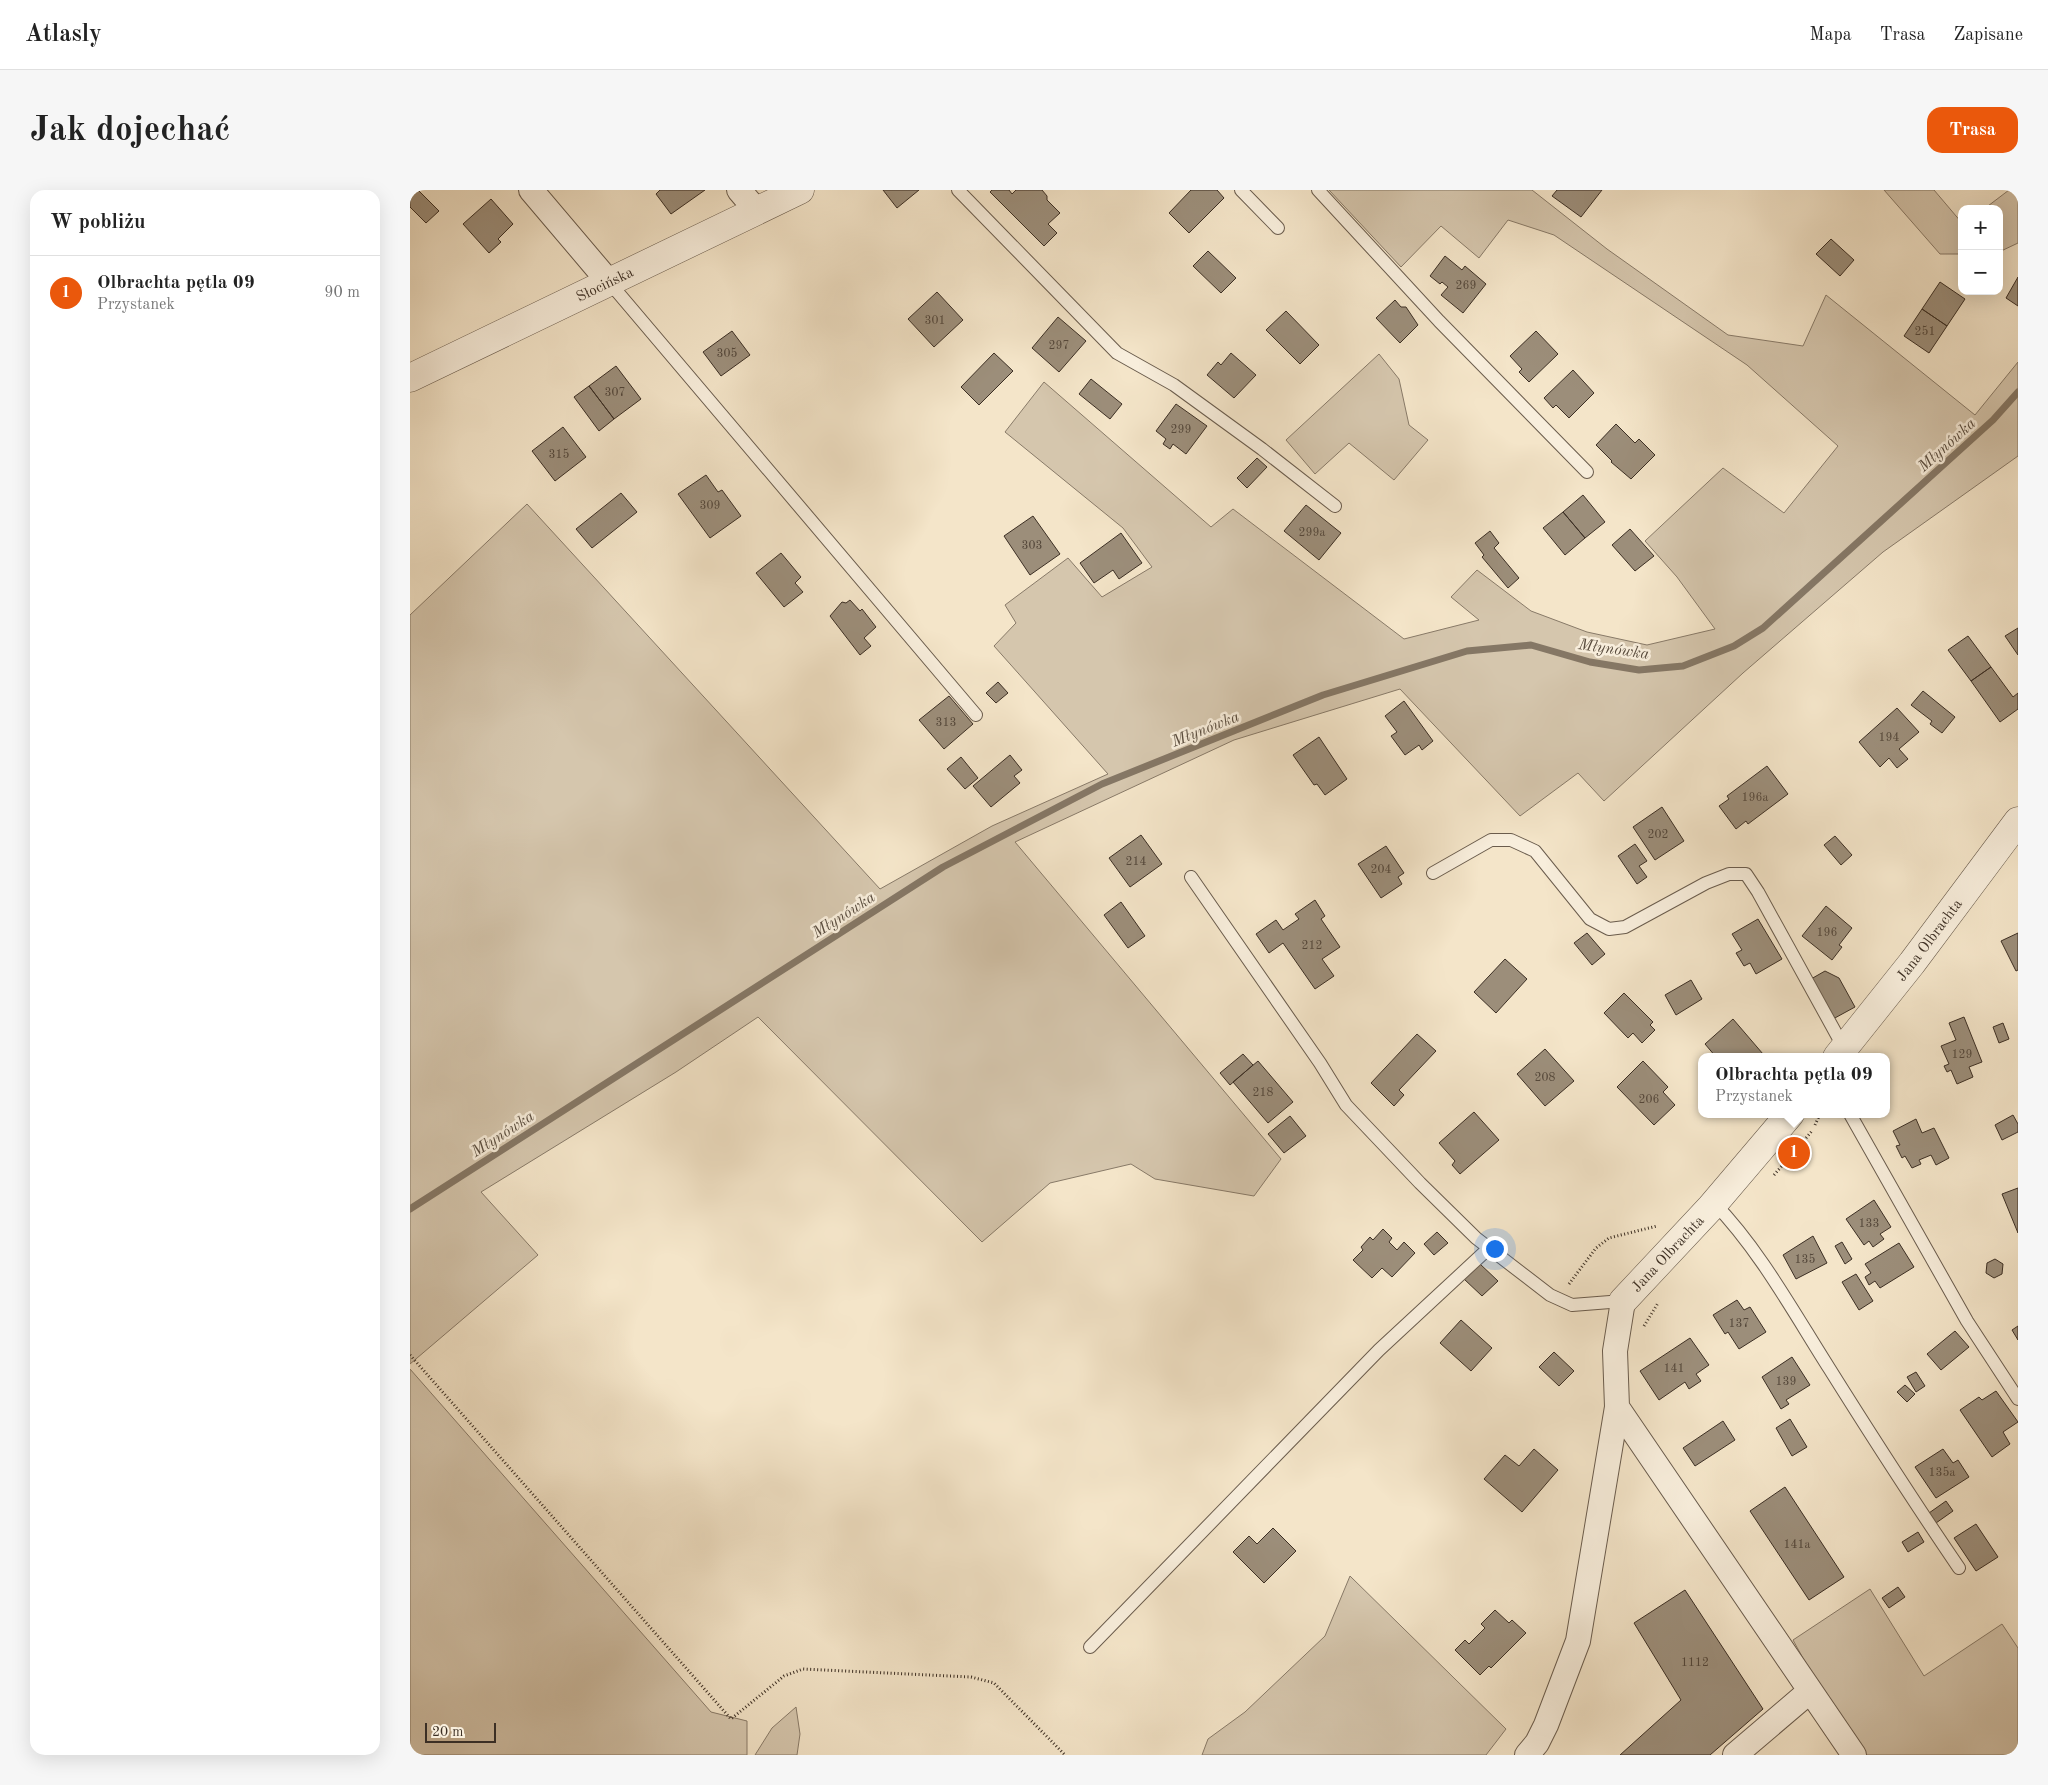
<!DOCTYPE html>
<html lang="pl">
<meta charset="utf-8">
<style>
body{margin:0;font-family:"Old Standard TT",serif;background:#f6f6f6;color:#222}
.controls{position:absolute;right:15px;top:15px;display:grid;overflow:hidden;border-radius:10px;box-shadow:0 5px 20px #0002}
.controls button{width:45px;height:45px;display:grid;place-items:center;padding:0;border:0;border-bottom:1px solid #e0e0e0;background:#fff;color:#222;font:25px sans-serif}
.scale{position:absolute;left:15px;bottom:12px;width:71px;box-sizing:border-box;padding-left:5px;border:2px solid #3c2f24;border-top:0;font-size:14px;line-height:18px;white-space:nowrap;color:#3c2f24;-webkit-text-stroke:4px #f8eedc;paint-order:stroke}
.you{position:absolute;left:1084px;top:1058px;width:18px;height:18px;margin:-12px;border:4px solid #fff;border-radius:50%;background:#1a73e8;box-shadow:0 0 0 8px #1a73e833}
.badge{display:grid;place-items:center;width:32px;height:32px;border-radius:50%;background:#ea580c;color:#fff;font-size:16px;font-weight:700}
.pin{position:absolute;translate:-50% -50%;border:2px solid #fff;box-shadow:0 1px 5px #0006}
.popup{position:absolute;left:1288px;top:863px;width:192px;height:65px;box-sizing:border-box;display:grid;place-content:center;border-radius:10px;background:#fff;filter:drop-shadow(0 1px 4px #0005);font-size:16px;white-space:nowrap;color:#767676}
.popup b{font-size:19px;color:#222}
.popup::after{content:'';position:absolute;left:50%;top:100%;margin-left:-10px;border:10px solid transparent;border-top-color:#fff}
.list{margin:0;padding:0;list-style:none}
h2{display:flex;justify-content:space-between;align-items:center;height:65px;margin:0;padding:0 20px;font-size:21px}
h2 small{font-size:16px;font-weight:400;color:#767676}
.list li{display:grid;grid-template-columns:32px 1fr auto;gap:15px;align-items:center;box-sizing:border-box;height:75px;padding:0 20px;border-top:1px solid #e0e0e0}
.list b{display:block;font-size:19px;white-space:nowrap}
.list p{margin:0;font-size:16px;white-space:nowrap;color:#767676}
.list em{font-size:16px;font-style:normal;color:#767676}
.map{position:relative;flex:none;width:1608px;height:1565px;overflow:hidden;border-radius:15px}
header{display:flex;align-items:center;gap:30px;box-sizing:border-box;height:70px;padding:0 25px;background:#fff;border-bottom:1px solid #e0e0e0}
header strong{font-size:24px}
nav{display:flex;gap:28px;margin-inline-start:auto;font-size:18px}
.intro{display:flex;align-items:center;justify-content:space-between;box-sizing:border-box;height:120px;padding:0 30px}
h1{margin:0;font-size:35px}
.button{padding:12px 22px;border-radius:15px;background:#ea580c;color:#fff;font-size:18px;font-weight:700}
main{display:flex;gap:30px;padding:0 30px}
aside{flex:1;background:#fff;border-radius:15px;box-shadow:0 5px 20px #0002}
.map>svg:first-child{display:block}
</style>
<header>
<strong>Atlasly</strong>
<nav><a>Mapa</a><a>Trasa</a><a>Zapisane</a></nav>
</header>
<div class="intro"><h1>Jak dojechać</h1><a class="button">Trasa</a></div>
<main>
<aside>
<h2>W pobliżu<small></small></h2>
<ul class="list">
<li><span class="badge">1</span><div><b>Olbrachta pętla 09</b><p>Przystanek</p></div><em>90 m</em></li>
</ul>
</aside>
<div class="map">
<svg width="1608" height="1565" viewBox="0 0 1608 1565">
<rect width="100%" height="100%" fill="#f4e5c9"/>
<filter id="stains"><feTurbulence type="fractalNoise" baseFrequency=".004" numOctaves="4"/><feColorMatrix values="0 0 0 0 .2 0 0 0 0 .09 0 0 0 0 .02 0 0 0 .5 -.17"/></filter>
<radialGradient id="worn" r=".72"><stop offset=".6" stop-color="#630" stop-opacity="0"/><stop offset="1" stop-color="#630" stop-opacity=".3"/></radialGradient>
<path fill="#d5c6ad" stroke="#887a68" d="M 919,0 L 1122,0 L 1197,59 L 1318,145 L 1393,156 L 1416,105 L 1565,225 L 1608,172 L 1608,266 L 1473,362 L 1333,483 L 1194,611 L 1168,583 L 1110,626 L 990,499 L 824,550 L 605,652 L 871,969 L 844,1006 L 745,989 L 721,974 L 640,993 L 572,1052 L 348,827 L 266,882 L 71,1002 L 128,1065 L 0,1174 L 0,425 L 117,314 L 470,699 L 582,636 L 698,584 L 584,456 L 606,433 L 595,415 L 658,368 L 692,407 L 742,377 L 713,338 L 595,242 L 634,192 L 801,337 L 823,319 L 994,449 L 1069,430 L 1041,407 L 1067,380 L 1121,421 L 1177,442 L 1237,455 L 1305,439 L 1267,387 L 1235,351 L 1313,278 L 1374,323 L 1428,256 L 1337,175 L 1144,45 L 1098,30 L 1069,68 L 1031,36 L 991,77 Z
M 1474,0 L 1524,0 L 1552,33 L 1552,64 L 1530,64 Z
M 1599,0 L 1608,0 L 1608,53 L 1589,62 L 1589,19 L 1574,19 Z
M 969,164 L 989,189 L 999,235 L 1018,250 L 984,290 L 939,253 L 905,284 L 876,250 Z
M 0,1179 L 301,1522 L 337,1531 L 337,1565 L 0,1565 Z
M 940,1386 L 1096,1539 L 1076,1565 L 792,1565 L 798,1549 L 835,1522 L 915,1446 Z
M 1460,1399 L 1514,1486 L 1592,1434 L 1608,1458 L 1608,1565 L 1446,1565 L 1383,1450 Z
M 386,1517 L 390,1544 L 387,1565 L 345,1565 L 362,1538 Z"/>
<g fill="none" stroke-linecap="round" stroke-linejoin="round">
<path stroke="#857765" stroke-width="7" d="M 0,1019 L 533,677 L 692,594 L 913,505 L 1057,461 L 1121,455 L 1180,472 L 1229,480 L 1273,476 L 1324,456 L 1353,438 L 1583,230 L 1608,202"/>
</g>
<path fill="#9c8e7a" stroke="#3c2f24" d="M 0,0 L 8,0 L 29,21 L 16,33 L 0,17 Z
M 250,0 L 295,0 L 261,24 L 246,4 Z
M 473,0 L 509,0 L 487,18 Z
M 582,0 L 599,0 L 602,4 L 606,0 L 632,0 L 637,6 L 637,10 L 650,23 L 638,34 L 647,43 L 634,56 L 580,2 Z
M 781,0 L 807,0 L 814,8 L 779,43 L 759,23 Z
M 1147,0 L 1192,0 L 1171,27 L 1142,6 Z
M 81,9 L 103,34 L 88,49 L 91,52 L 79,63 L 53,34 Z
M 1421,49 L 1444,70 L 1430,86 L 1406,64 Z
M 798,61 L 826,88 L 811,103 L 783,76 Z
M 1035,66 L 1052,80 L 1055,76 L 1076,94 L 1053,123 L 1031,105 L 1038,97 L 1032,92 L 1030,94 L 1020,86 Z
M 1608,87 L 1608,116 L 1596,108 Z
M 1530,92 L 1555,109 L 1537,136 L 1512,119 Z
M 527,102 L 553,130 L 524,157 L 498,129 Z
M 985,110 L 991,117 L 996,117 L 1008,135 L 990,153 L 966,128 Z
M 1512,119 L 1537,136 L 1519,163 L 1494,146 Z
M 876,121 L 909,155 L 890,174 L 856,140 Z
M 648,127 L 676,151 L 649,182 L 622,158 Z
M 322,141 L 340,165 L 311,186 L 293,162 Z
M 1126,141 L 1148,164 L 1119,192 L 1109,182 L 1112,179 L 1100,166 Z
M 584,163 L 603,181 L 569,215 L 551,197 Z
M 821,163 L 846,185 L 824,208 L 797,185 L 808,172 L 811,175 Z
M 206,176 L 231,209 L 204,229 L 179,196 Z
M 1163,180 L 1184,203 L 1159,228 L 1146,215 L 1143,218 L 1134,208 Z
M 681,189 L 712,214 L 700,229 L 669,204 Z
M 179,196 L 204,229 L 189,241 L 164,207 Z
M 766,214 L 797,236 L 776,264 L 763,254 L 760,259 L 753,254 L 756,249 L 746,241 Z
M 1206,234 L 1225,253 L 1229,249 L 1245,265 L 1221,289 L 1201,272 L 1202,271 L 1186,255 Z
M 153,237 L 176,267 L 145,291 L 122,261 Z
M 847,268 L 857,277 L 837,298 L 827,288 Z
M 296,285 L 308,302 L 312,300 L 331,326 L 300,348 L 268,304 Z
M 211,303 L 227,322 L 182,358 L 166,339 Z
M 1173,305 L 1195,332 L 1175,348 L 1153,322 Z
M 896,315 L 931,343 L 909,370 L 874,341 Z
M 1153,322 L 1175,348 L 1155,365 L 1133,338 Z
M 623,326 L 650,364 L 620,385 L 594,346 Z
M 1220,339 L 1244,366 L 1225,381 L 1202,355 Z
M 1080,341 L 1089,353 L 1084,358 L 1109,388 L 1098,398 L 1072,367 L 1074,365 L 1065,353 Z
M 711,343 L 732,373 L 709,389 L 703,380 L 684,393 L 670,373 Z
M 371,363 L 391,387 L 385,393 L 393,402 L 374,417 L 346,383 Z
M 440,410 L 450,421 L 452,419 L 466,437 L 454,448 L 461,456 L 450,465 L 420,426 L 432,412 L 436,413 Z
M 1608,438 L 1608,465 L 1595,446 Z
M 1558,446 L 1581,477 L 1561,491 L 1538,460 Z
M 1581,477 L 1603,507 L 1608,503 L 1608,519 L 1590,532 L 1561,491 Z
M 588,492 L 598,503 L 586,513 L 576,503 Z
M 1513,501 L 1545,527 L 1532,543 L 1520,534 L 1522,531 L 1501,515 Z
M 539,506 L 563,534 L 534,559 L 509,530 Z
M 994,511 L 1023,551 L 1012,560 L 1009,555 L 995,565 L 981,546 L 987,542 L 975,526 Z
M 1487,518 L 1509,542 L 1489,559 L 1498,569 L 1487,578 L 1479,568 L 1470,577 L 1449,552 Z
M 909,547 L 937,589 L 915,605 L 907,594 L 904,595 L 883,565 Z
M 600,565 L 612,580 L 604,586 L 610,593 L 581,617 L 563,596 Z
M 551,567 L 568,588 L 555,599 L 537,579 Z
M 1357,576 L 1378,604 L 1338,634 L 1336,631 L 1326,639 L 1309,616 L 1319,609 L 1317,606 Z
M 1252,617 L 1274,651 L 1245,670 L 1223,637 Z
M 731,645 L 752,674 L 720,697 L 699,668 Z
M 1425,646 L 1442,665 L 1431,675 L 1414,655 Z
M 1225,654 L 1237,671 L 1229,676 L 1237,687 L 1227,694 L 1208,666 Z
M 976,656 L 994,683 L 988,687 L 992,694 L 971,708 L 948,674 Z
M 905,710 L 915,726 L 911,729 L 930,757 L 912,769 L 924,786 L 905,799 L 873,753 L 859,763 L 846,744 L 866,730 L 873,740 L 889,729 L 885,724 Z
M 711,712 L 735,746 L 718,758 L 694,725 Z
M 1416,716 L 1442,738 L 1429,755 L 1432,757 L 1422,770 L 1392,746 Z
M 1348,729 L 1372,769 L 1346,784 L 1340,773 L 1334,776 L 1326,763 L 1332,760 L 1322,744 Z
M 1177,743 L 1195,764 L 1182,775 L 1164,753 Z
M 1608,743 L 1608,780 L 1606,781 L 1591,751 Z
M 1095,769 L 1117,789 L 1086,823 L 1064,802 Z
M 1415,781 L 1429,788 L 1445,817 L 1423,829 L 1401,789 Z
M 1281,790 L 1292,809 L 1266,825 L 1255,805 Z
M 1214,803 L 1243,832 L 1240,835 L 1245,840 L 1232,853 L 1223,843 L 1218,848 L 1194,823 Z
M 1554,827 L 1572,872 L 1559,877 L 1563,887 L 1547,894 L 1541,880 L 1537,882 L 1534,876 L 1539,874 L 1531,856 L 1546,850 L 1539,833 Z
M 1323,829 L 1353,864 L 1350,867 L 1306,867 L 1295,854 Z
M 1593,833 L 1599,849 L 1589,853 L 1583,837 Z
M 1007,844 L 1026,861 L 989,900 L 994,905 L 984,916 L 961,893 Z
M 1135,859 L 1164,891 L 1135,916 L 1107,884 Z
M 833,864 L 843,875 L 820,895 L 810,883 Z
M 848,871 L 883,912 L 858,933 L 823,892 Z
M 1233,871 L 1258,897 L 1253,902 L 1265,915 L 1244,935 L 1207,897 Z
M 1064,922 L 1089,950 L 1050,984 L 1042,975 L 1045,971 L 1029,953 Z
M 1603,925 L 1608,934 L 1608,942 L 1592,950 L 1585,935 Z
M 880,926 L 896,946 L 874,963 L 858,944 Z
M 1506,929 L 1512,943 L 1524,938 L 1539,968 L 1526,975 L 1521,965 L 1509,970 L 1511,974 L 1502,978 L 1495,966 L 1492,968 L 1486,956 L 1490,955 L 1483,941 Z
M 1608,998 L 1608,1043 L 1592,1004 Z
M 1464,1010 L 1481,1037 L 1470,1044 L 1474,1049 L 1463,1057 L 1459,1051 L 1454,1055 L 1436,1029 Z
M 973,1039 L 982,1048 L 979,1052 L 987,1060 L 994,1052 L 1005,1063 L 982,1087 L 972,1078 L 962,1088 L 943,1070 L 953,1060 L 951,1057 L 960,1047 L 963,1050 Z
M 1027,1042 L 1038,1053 L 1024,1065 L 1014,1054 Z
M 1403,1046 L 1417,1073 L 1386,1089 L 1373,1065 Z
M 1432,1052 L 1442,1069 L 1435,1074 L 1425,1056 Z
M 1489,1053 L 1504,1077 L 1470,1098 L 1465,1091 L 1459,1095 L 1455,1087 L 1461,1083 L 1455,1074 Z
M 1585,1069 L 1593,1074 L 1592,1084 L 1584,1088 L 1576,1083 L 1577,1073 Z
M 1069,1073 L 1088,1091 L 1072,1106 L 1054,1089 Z
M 1446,1084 L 1463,1111 L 1449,1120 L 1432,1092 Z
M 1327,1110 L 1334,1120 L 1340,1117 L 1356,1142 L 1329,1159 L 1318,1142 L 1315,1144 L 1303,1125 Z
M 1051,1130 L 1082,1158 L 1061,1181 L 1030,1153 Z
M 1608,1136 L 1608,1150 L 1602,1140 Z
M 1545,1141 L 1559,1157 L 1531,1180 L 1517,1164 Z
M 1280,1148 L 1299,1175 L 1286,1184 L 1291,1191 L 1279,1199 L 1275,1192 L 1249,1210 L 1230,1181 Z
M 1144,1162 L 1164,1181 L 1149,1196 L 1129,1177 Z
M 1382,1167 L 1400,1195 L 1376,1210 L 1379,1214 L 1371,1219 L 1352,1187 Z
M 1506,1182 L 1515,1196 L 1506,1202 L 1497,1187 Z
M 1495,1195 L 1505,1204 L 1497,1212 L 1487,1202 Z
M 1586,1201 L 1608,1232 L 1593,1242 L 1600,1254 L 1582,1267 L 1550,1220 L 1569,1207 L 1572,1210 Z
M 1380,1229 L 1397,1257 L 1382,1266 L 1366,1238 Z
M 1313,1231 L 1325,1250 L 1285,1276 L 1273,1258 Z
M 1124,1259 L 1148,1280 L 1112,1322 L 1074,1289 L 1095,1265 L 1109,1276 Z
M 1533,1259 L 1543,1273 L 1548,1270 L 1559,1287 L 1526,1308 L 1505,1277 Z
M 1375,1297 L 1434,1387 L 1399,1410 L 1340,1321 Z
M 1536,1311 L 1543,1321 L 1526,1333 L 1519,1323 Z
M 1566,1334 L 1588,1367 L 1566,1381 L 1544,1348 Z
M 863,1338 L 886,1361 L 854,1393 L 823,1362 L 839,1346 L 847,1354 Z
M 1508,1342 L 1514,1352 L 1498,1362 L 1492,1352 Z
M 1488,1397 L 1495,1407 L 1479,1418 L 1472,1408 Z
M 1275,1400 L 1353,1519 L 1300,1565 L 1210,1565 L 1271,1510 L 1224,1433 Z
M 1085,1420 L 1099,1433 L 1102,1430 L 1116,1443 L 1081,1478 L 1079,1476 L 1070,1485 L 1045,1460 L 1055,1450 L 1059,1454 L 1075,1438 L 1071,1434 Z"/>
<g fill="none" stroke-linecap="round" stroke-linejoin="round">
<defs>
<path id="service" d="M 548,0 L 707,163 L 764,195 L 852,259 L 925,316
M 831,0 L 868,38
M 908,0 L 1029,131 L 1177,282
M 199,92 L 566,525
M 1023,683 L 1081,650 L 1101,650 L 1125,661 L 1180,729 L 1199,739 L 1215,737 L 1296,693 L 1319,684 L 1336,684 L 1348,702 L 1434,858
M 781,687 L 910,873 L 936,915 L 1010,993 L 1066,1048 L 1140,1105 L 1162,1115 L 1213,1111
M 1440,924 L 1557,1131 L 1608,1209
M 1304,1013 C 1349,1059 1384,1123 1419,1178 C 1461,1245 1504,1312 1549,1378
M 680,1457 L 969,1160 L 1079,1058"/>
<path id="minor" d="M 121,0 L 199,92
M 329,0 L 347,21
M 1207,1217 L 1444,1565
M 1117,1565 L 1127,1553 L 1136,1535 L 1168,1451 L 1207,1217 L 1205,1161 L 1213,1111
M 1325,1565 L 1400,1501"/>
<g id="tertiary">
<path id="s1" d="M 0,188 L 390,0"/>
<path id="s2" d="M 1427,867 L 1502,773 L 1608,631"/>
<path id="s3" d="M 1213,1111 L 1301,1017 L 1380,924"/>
</g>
</defs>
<use href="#service" stroke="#6a5c4d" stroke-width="14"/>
<use href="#minor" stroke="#6a5c4d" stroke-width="26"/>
<use href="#tertiary" stroke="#6a5c4d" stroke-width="29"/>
<path stroke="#3c2f24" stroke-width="3" stroke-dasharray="1 2.5" stroke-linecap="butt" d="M 1405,935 L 1410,924
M 1364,985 L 1402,941
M 1159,1094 L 1186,1058 L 1199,1048 L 1247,1036
M 1234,1136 L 1248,1113
M 0,1165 L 321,1529 L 374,1486 L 393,1479 L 561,1487 L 584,1493 L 655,1565"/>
<use href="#service" stroke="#f8eedc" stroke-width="12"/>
<use href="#minor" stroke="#f8eedc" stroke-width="24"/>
<use href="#tertiary" stroke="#f8eedc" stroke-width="28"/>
</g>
<g text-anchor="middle" stroke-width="5" stroke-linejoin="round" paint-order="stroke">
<g font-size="12" fill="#54473a">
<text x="1056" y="99">269</text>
<text x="525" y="134">301</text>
<text x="1515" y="145">251</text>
<text x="649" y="159">297</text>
<text x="317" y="167">305</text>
<text x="205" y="206">307</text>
<text x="771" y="243">299</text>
<text x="149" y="268">315</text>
<text x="300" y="319">309</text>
<text x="902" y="346">299a</text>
<text x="622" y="359">303</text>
<text x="536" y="536">313</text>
<text x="1479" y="551">194</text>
<text x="1345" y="611">196a</text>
<text x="1248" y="648">202</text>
<text x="726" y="675">214</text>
<text x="971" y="683">204</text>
<text x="1417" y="746">196</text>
<text x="902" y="759">212</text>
<text x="1552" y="868">129</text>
<text x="1135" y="891">208</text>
<text x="853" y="906">218</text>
<text x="1239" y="913">206</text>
<text x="1459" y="1037">133</text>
<text x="1395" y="1073">135</text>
<text x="1329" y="1137">137</text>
<text x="1264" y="1182">141</text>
<text x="1376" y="1195">139</text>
<text x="1532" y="1286">135a</text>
<text x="1387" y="1358">141a</text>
<text x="1285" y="1476">1112</text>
</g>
<g font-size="15" fill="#3c2f24" stroke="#f8eedc">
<text dy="5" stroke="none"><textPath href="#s1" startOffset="216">Słocińska</textPath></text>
<text dy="5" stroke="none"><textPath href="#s2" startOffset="149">Jana Olbrachta</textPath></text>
<text dy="5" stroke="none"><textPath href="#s3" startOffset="65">Jana Olbrachta</textPath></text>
</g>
<g font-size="16" font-style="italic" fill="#5a4d3f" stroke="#f8eedc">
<text transform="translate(1536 254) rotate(-42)" y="6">Młynówka</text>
<text transform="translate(1204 458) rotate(8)" y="6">Młynówka</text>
<text transform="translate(795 538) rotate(-22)" y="6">Młynówka</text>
<text transform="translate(433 724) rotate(-33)" y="6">Młynówka</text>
<text transform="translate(92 943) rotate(-33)" y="6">Młynówka</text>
</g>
</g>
<rect width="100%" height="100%" filter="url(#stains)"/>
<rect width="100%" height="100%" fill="url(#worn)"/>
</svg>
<div class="controls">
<button>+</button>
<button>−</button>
</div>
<div class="scale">20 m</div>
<div class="you"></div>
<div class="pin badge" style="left:1384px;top:963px">1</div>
<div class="popup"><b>Olbrachta pętla 09</b>Przystanek</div>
</div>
</main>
